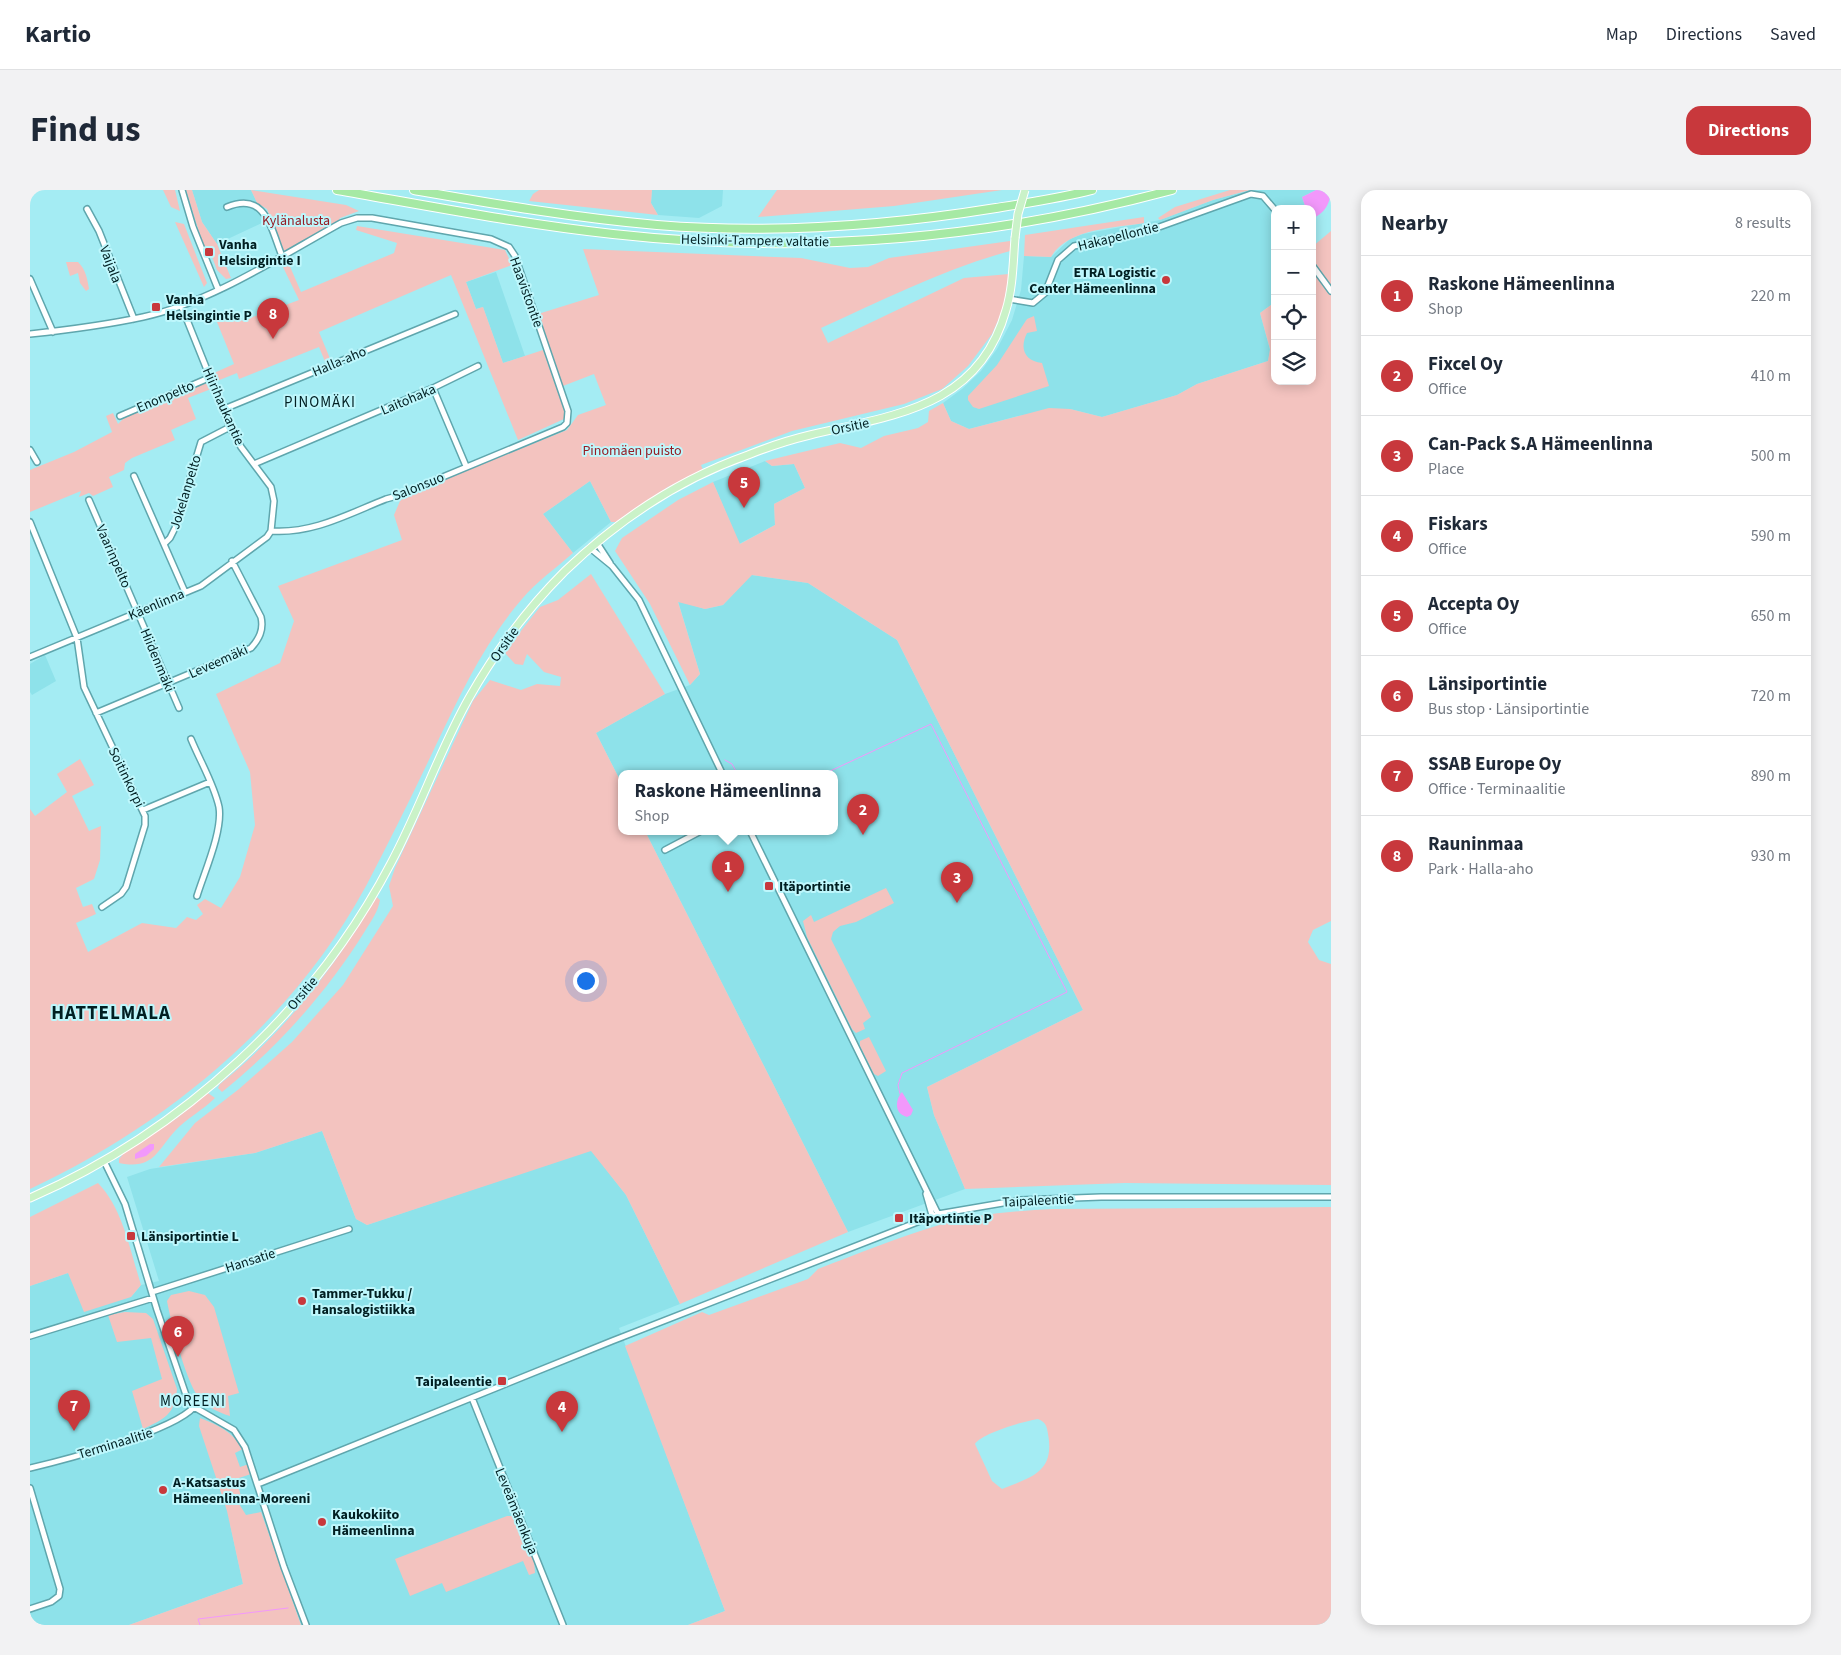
<!DOCTYPE html>
<meta charset="utf-8">
<style>
body{margin:0;font-family:"Source Sans 3",sans-serif;background:#f2f2f3;color:#1f2937}
.controls{position:absolute;right:15px;top:15px;display:grid;overflow:hidden;border-radius:10px;box-shadow:0 2px 12px #0003}
.controls button{width:45px;height:45px;display:grid;place-items:center;padding:0;border:0;border-bottom:1px solid #e0e1e3;background:#fff;color:#1f2937;font:25px sans-serif}
.you{position:absolute;left:555px;top:790px;width:18px;height:18px;margin:-12px;border:4px solid #fff;border-radius:50%;background:#1a73e8;box-shadow:0 0 0 8px #1a73e833}
.badge{display:grid;place-items:center;width:32px;height:32px;border-radius:50%;background:#c8383c;color:#fff;font-size:16px;font-weight:700}
.pin{position:absolute;translate:-50% -41px;filter:drop-shadow(0 1px 2px #0008)}
.pin::after{content:'';position:absolute;top:26px;width:18px;height:15px;background:inherit;clip-path:polygon(0 0,100% 0,50% 100%)}
.popup{position:absolute;left:588px;top:580px;width:220px;height:65px;box-sizing:border-box;display:grid;place-content:center;border-radius:10px;background:#fff;filter:drop-shadow(0 1px 4px #0005);font-size:16px;white-space:nowrap;color:#747a83}
.popup b{font-size:19px;color:#1f2937}
.popup::after{content:'';position:absolute;left:50%;top:100%;margin-left:-10px;border:10px solid transparent;border-top-color:#fff}
.list{margin:0;padding:0;list-style:none}
h2{display:flex;justify-content:space-between;align-items:center;height:65px;margin:0;padding:0 20px;font-size:21px}
h2 small{font-size:16px;font-weight:400;color:#747a83}
.list li{display:grid;grid-template-columns:32px 1fr auto;gap:15px;align-items:center;box-sizing:border-box;height:80px;padding:0 20px;border-top:1px solid #e0e1e3}
.list b{display:block;font-size:19px;white-space:nowrap}
.list p{margin:0;font-size:16px;white-space:nowrap;color:#747a83}
.list em{font-size:16px;font-style:normal;color:#747a83}
.icon{flex:none;width:28px;height:28px;fill:none;stroke:currentColor;stroke-width:2;stroke-linecap:round;stroke-linejoin:round}
.map{position:relative;flex:none;width:1301px;height:1435px;overflow:hidden;border-radius:15px}
header{display:flex;align-items:center;gap:30px;box-sizing:border-box;height:70px;padding:0 25px;background:#fff;border-bottom:1px solid #e0e1e3}
header strong{font-size:24px}
nav{display:flex;gap:28px;margin-inline-start:auto;font-size:18px}
.intro{display:flex;align-items:center;justify-content:space-between;box-sizing:border-box;height:120px;padding:0 30px}
h1{margin:0;font-size:35px}
.button{padding:12px 22px;border-radius:15px;background:#c8383c;color:#fff;font-size:18px;font-weight:700}
main{display:flex;gap:30px;padding:0 30px}
aside{flex:1;background:#fff;border-radius:15px;box-shadow:0 2px 12px #0003}
.map>svg:first-child{display:block}
</style>
<header>
<strong>Kartio</strong>
<nav><a>Map</a><a>Directions</a><a>Saved</a></nav>
</header>
<div class="intro"><h1>Find us</h1><a class="button">Directions</a></div>
<main>
<div class="map">
<svg width="1301" height="1435" viewBox="0 0 1301 1435">
<rect width="100%" height="100%" fill="#a4ecf3"/>
<path fill="#8ee2ea" d="M 162,0 L 221,0 L 236,31 L 187,54 L 172,32 Z
M 622,0 L 693,0 L 692,16 L 669,28 L 628,25 L 621,13 Z
M 1220,0 L 1286,0 L 1272,7 L 1275,16 L 1272,19 L 1245,19 L 1245,112 L 1230,123 L 1240,160 L 1238,171 L 1167,194 L 1147,205 L 1072,227 L 1040,219 L 988,226 L 939,239 L 921,231 L 913,213 L 932,199 L 951,181 L 967,159 L 982,130 L 991,100 L 994,66 L 1021,67 L 1040,49 L 1053,44 L 1130,30 L 1183,10 Z
M 466,82 L 495,166 L 473,173 L 453,117 L 446,119 L 436,92 Z
M 735,271 L 742,276 L 764,274 L 775,298 L 744,314 L 745,335 L 709,354 L 683,292 Z
M 560,291 L 581,332 L 543,363 L 513,324 Z
M 721,385 L 778,393 L 867,450 L 1053,820 L 897,897 L 904,925 L 935,999 L 818,1042 L 615,641 L 804,641 L 804,583 L 592,583 L 592,594 L 566,543 L 635,504 L 660,495 L 670,484 L 648,411 L 675,419 L 693,415 Z
M 15,465 L 26,491 L 2,505 L 0,502 L 0,474 Z
M 292,941 L 326,1029 L 337,1035 L 561,960 L 596,1005 L 650,1114 L 589,1138 L 695,1421 L 658,1435 L 271,1435 L 232,1328 L 200,1334 L 213,1394 L 99,1435 L 0,1435 L 0,1096 L 38,1083 L 101,1107 L 111,1095 L 129,1091 L 97,987 L 120,979 L 225,963 Z"/>
<path fill="#f3c3bf" fill-rule="evenodd" d="M 133,0 L 145,0 L 150,21 L 141,17 Z
M 156,0 L 162,0 L 172,32 L 187,54 L 201,88 L 196,89 L 187,80 L 179,59 L 174,58 Z
M 221,0 L 316,15 L 329,21 L 310,28 L 307,33 L 254,62 L 237,19 L 227,13 Z
M 509,0 L 622,0 L 621,13 L 628,25 L 499,11 L 503,4 Z
M 747,0 L 972,0 L 864,16 L 728,27 Z
M 1200,0 L 1220,0 L 1183,10 L 1130,30 L 1128,28 L 1145,17 Z
M 1114,27 L 1114,33 C 1085,38 1038,38 1021,67 L 994,66 L 995,45 Z
M 145,32 L 154,34 L 177,93 L 174,97 Z
M 327,36 L 475,60 L 482,75 L 436,92 L 446,119 L 453,117 L 473,173 L 513,160 L 536,225 L 534,229 L 488,250 L 421,85 L 289,142 L 301,171 L 296,174 L 289,157 L 209,189 L 207,183 L 187,191 L 184,183 L 204,174 L 187,132 L 208,123 L 212,131 L 269,110 L 252,75 L 258,72 L 271,102 L 364,63 L 367,53 L 326,40 Z
M 1301,41 L 1301,731 L 1283,740 L 1278,752 L 1289,770 L 1301,774 L 1301,995 L 1095,993 L 935,999 L 904,925 L 897,897 L 1053,820 L 867,450 L 778,393 L 722,385 L 693,415 L 675,419 L 648,412 L 670,484 L 660,495 L 620,414 L 585,361 L 592,348 L 648,310 L 683,292 L 710,354 L 745,335 L 744,314 L 775,298 L 764,274 L 742,276 L 735,271 L 810,253 L 831,258 L 854,246 L 888,238 L 898,232 L 899,221 L 913,213 L 921,231 L 939,239 L 1019,218 L 1040,219 L 1072,227 L 1147,205 L 1167,194 L 1238,171 L 1240,159 L 1230,123 L 1245,112 L 1245,191 L 1282,191 L 1282,57 Z
M 980,51 L 980,61 C 914,79 853,110 791,138 L 798,153 L 934,88 L 979,84 L 973,119 L 962,144 L 938,176 L 912,199 L 874,214 L 762,241 L 671,275 L 673,280 L 638,297 L 586,332 L 581,332 L 560,291 L 513,324 L 543,363 C 526,378 506,392 492,409 C 454,453 430,505 405,557 C 383,604 360,650 336,696 C 263,831 138,934 0,999 L 0,619 L 5,626 L 37,602 L 27,584 L 50,569 L 64,595 L 42,606 L 59,641 L 71,636 L 70,670 L 64,689 L 46,698 L 53,717 L 62,714 L 66,724 L 46,733 L 58,762 L 112,733 L 146,738 L 157,727 L 166,730 L 173,724 L 167,715 L 175,709 L 191,718 L 210,687 L 225,635 L 220,582 L 186,504 L 250,473 L 264,431 L 248,396 L 372,350 L 364,325 L 370,311 L 380,303 L 537,240 L 548,225 L 576,215 L 564,184 L 533,196 L 508,124 L 569,105 L 553,59 L 771,68 L 820,78 L 838,77 L 859,68 Z
M 36,72 L 48,72 C 56,80 57,88 59,99 L 56,101 L 50,93 L 48,83 L 40,86 Z
M 1004,126 L 1007,141 L 997,143 C 989,159 995,171 1012,173 L 1019,196 L 949,219 L 943,217 L 938,210 L 938,206 L 967,175 L 997,129 Z
M 174,192 L 178,192 L 181,199 L 158,208 L 166,229 L 141,240 L 145,250 L 102,268 L 95,273 L 94,280 L 79,287 L 83,297 L 63,306 L 59,303 L 49,307 L 51,301 L 0,322 L 0,280 L 44,262 L 82,242 L 76,226 L 83,223 L 88,234 L 96,226 Z
M 561,384 L 635,504 L 566,543 L 592,594 L 592,641 L 615,641 L 818,1042 L 650,1114 L 596,1005 L 561,961 L 337,1035 L 326,1029 L 292,941 L 225,963 L 129,977 L 165,933 L 209,899 L 262,852 L 313,795 L 363,716 L 359,696 L 365,678 L 443,511 L 460,490 L 491,500 L 507,494 L 530,496 L 531,487 L 514,482 L 497,464 L 493,475 L 485,474 L 474,462 L 510,417 L 528,410 Z
M 856,698 L 864,713 L 826,732 L 810,736 L 803,742 L 801,749 L 805,757 L 841,827 L 833,833 L 835,839 L 826,843 L 822,839 L 777,747 L 773,731 L 781,725 L 784,732 Z
M 347,707 L 350,710 C 348,722 341,731 335,741 C 298,801 247,858 192,902 L 188,898 L 190,894 C 239,855 283,804 318,752 C 329,737 337,722 347,707 Z
M 839,847 L 856,881 L 848,886 L 844,884 L 830,856 L 830,851 Z
M 178,903 L 185,908 C 173,920 157,928 145,941 C 126,962 123,980 89,973 L 89,969 L 94,963 L 147,928 Z
M 68,993 C 93,1019 100,1060 111,1095 L 101,1107 L 54,1122 L 38,1083 L 0,1096 L 0,1027 Z
M 1301,1017 L 1301,1435 L 658,1435 L 695,1421 L 595,1156 L 672,1122 L 679,1125 L 778,1089 L 788,1079 C 827,1064 866,1048 906,1036 C 944,1024 984,1021 1023,1019 ZM 1008,1229 C 1016,1232 1017,1237 1018,1244 C 1025,1282 1002,1287 972,1299 L 962,1291 L 945,1254 C 952,1243 995,1231 1008,1229 Z
M 159,1101 L 175,1105 L 184,1117 L 209,1203 L 198,1206 L 200,1226 C 187,1222 175,1216 167,1205 C 155,1187 141,1133 137,1111 L 141,1105 Z
M 95,1122 L 116,1123 L 123,1129 L 147,1199 C 145,1225 134,1229 113,1239 L 102,1201 L 132,1189 L 121,1148 L 87,1152 L 78,1125 Z
M 170,1228 C 189,1235 202,1242 213,1259 L 205,1263 L 210,1277 L 219,1274 L 221,1284 L 206,1289 L 211,1306 L 206,1309 L 216,1325 L 231,1322 L 271,1435 L 99,1435 L 213,1394 L 197,1321 L 169,1236 Z
M 477,1326 L 485,1326 L 504,1371 L 505,1383 L 499,1385 L 493,1371 L 416,1402 L 412,1393 L 380,1406 L 365,1369 Z"/>
<path fill="#f298fb" d="M 1286,0 L 1301,0 C 1301,12 1294,25 1282,28 L 1282,19 L 1272,19 L 1275,16 L 1272,7 Z
M 872,902 L 883,920 L 881,925 L 877,927 C 864,924 865,910 872,902 Z
M 120,954 L 124,954 L 124,959 L 116,966 L 105,969 L 105,964 Z"/>
<g fill="none" stroke-linecap="round" stroke-linejoin="round">
<path stroke="#f298fb" stroke-width="1" d="M 695,570 L 702,574 L 707,583
M 796,583 L 901,534 L 1037,802 L 872,883 L 868,895 L 870,904
M 170,1435 L 168,1429 L 258,1418"/>
<defs>
<path id="minor" d="M 152,0 L 163,37 L 188,99
M 197,17 C 236,1 241,39 252,66
M 57,19 L 69,41 L 104,129
M 1282,75 L 1301,101
M 0,89 L 23,142
M 979,109 L 1003,113 L 1015,103 L 1028,70 L 1044,56 L 1118,41 L 1221,4 L 1233,6 L 1245,20
M 0,144 C 37,140 76,135 113,127 C 180,113 251,66 311,33 L 327,28 L 342,28 L 461,49 L 479,57 L 485,66 L 538,221 L 537,233 L 533,237 L 367,306 L 356,309 C 318,324 283,344 241,341
M 403,198 L 436,276
M 194,219 L 425,124
M 90,226 L 181,187
M 0,260 L 7,272
M 224,274 L 403,198 L 448,176
M 104,286 L 155,402
M 59,310 L 149,518
M 0,332 L 47,448 L 54,497 L 115,626 L 115,635 L 96,697 L 91,704 L 72,717
M 135,353 L 140,348 L 145,338 L 171,252 L 200,237
M 567,353 L 580,373
M 560,358 L 582,376 L 609,410 L 692,583
M 0,467 L 171,396 L 237,347 L 241,341 L 244,311 L 241,297 L 211,257 L 200,237 L 151,115
M 66,523 L 221,458 C 229,449 234,440 231,427 L 202,371
M 161,549 C 170,571 184,594 189,617 C 193,641 174,683 167,706
M 113,620 L 180,592
M 720,641 L 908,1024
M 635,660 L 671,641
M 74,971 L 95,1014 L 127,1120 L 156,1205 L 164,1217 L 204,1240 L 215,1257 L 254,1377 L 276,1435
M 896,1004 L 902,1025
M 122,1102 L 319,1039
M 0,1146 L 123,1108
M 442,1208 L 533,1435
M 0,1278 C 35,1270 143,1241 164,1217
M 228,1294 L 582,1151 L 908,1024 L 990,1010 L 1071,1007 L 1301,1007
M 0,1298 L 30,1399 L 29,1406 L 21,1412 L 0,1419"/>
<path id="major" d="M 0,1008 C 152,942 284,820 361,673 C 390,619 409,561 439,508 C 465,462 497,419 535,381 C 587,331 650,289 718,265 C 738,257 759,250 780,245 C 863,225 949,218 976,120 C 983,97 983,73 985,48"/>
<path id="highway" d="M 307,0 C 399,16 491,34 583,44 C 771,65 960,49 1142,0
M 384,0 C 465,14 545,28 627,35 C 739,44 855,36 966,18 C 998,13 1031,8 1062,0"/>
</defs>
<use href="#minor" stroke="#5fa6ad" stroke-width="8"/>
<use href="#major" stroke="#fff" stroke-width="9"/>
<use href="#highway" stroke="#fff" stroke-width="10"/>
<use href="#minor" stroke="#fff" stroke-width="5"/>
<use href="#major" stroke="#caf2c8" stroke-width="7"/>
<use href="#highway" stroke="#a6e9a4" stroke-width="8"/>
<defs>
<path id="major-bridge" d="M 985,48 L 988,24 L 995,0"/>
</defs>
<use href="#major-bridge" stroke="#fff" stroke-width="9" stroke-linecap="butt"/>
<use href="#major-bridge" stroke="#caf2c8" stroke-width="7"/>
</g>
<g fill="#c8383c" stroke="#bef7fc" stroke-width="2">
<rect x="174" y="57" width="10" height="10" rx="2.5"/>
<circle cx="1136" cy="90" r="5"/>
<rect x="121" y="112" width="10" height="10" rx="2.5"/>
<rect x="734" y="691" width="10" height="10" rx="2.5"/>
<rect x="864" y="1023" width="10" height="10" rx="2.5"/>
<rect x="96" y="1041" width="10" height="10" rx="2.5"/>
<circle cx="272" cy="1111" r="5"/>
<rect x="467" y="1186" width="10" height="10" rx="2.5"/>
<circle cx="133" cy="1300" r="5"/>
<circle cx="292" cy="1332" r="5"/>
</g>
<g text-anchor="middle" stroke-width="4" stroke-linejoin="round" paint-order="stroke">
<g font-size="14" fill="#951c24" stroke="#bef7fc">
<text x="266" y="35">Kylänalusta</text>
<text x="602" y="265">Pinomäen puisto</text>
</g>
<g font-size="14" fill="#011f22" stroke="#bef7fc">
<text transform="translate(1088 46) rotate(-14)" y="5">Hakapellontie</text>
<text transform="translate(725 50) rotate(1)" y="5">Helsinki-Tampere valtatie</text>
<text transform="translate(81 74) rotate(69)" y="5">Vaijala</text>
<text transform="translate(497 102) rotate(70)" y="5">Haavistontie</text>
<text transform="translate(309 171) rotate(-23)" y="5">Halla-aho</text>
<text transform="translate(135 206) rotate(-23)" y="5">Enonpelto</text>
<text transform="translate(378 209) rotate(-23)" y="5">Laitohaka</text>
<text transform="translate(194 216) rotate(66)" y="5">Hiirihaukantie</text>
<text transform="translate(820 236) rotate(-12)" y="5">Orsitie</text>
<text transform="translate(388 296) rotate(-22)" y="5">Salonsuo</text>
<text transform="translate(155 302) rotate(-73)" y="5">Jokelanpelto</text>
<text transform="translate(84 366) rotate(66)" y="5">Vaarinpelto</text>
<text transform="translate(126 414) rotate(-23)" y="5">Käenlinna</text>
<text transform="translate(474 454) rotate(-55)" y="5">Orsitie</text>
<text transform="translate(128 470) rotate(67)" y="5">Hiidenmäki</text>
<text transform="translate(188 471) rotate(-24)" y="5">Leveemäki</text>
<text transform="translate(97 587) rotate(64)" y="5">Soitinkorpi</text>
<text transform="translate(272 803) rotate(-50)" y="5">Orsitie</text>
<text transform="translate(1008 1010) rotate(-3)" y="5">Taipaleentie</text>
<text transform="translate(220 1070) rotate(-18)" y="5">Hansatie</text>
<text transform="translate(85 1253) rotate(-17)" y="5">Terminaalitie</text>
<text transform="translate(487 1321) rotate(68)" y="5">Leveämäenkuja</text>
</g>
<g font-size="14" font-weight="bold" fill="#011f22" stroke="#bef7fc" text-anchor="start">
<text x="189" y="59">Vanha<tspan x="189" dy="16">Helsingintie I</tspan></text>
<text x="1126" y="87" text-anchor="end">ETRA Logistic<tspan x="1126" dy="16">Center Hämeenlinna</tspan></text>
<text x="136" y="114">Vanha<tspan x="136" dy="16">Helsingintie P</tspan></text>
<text x="749" y="701">Itäportintie</text>
<text x="879" y="1033">Itäportintie P</text>
<text x="111" y="1051">Länsiportintie L</text>
<text x="282" y="1108">Tammer-Tukku /<tspan x="282" dy="16">Hansalogistiikka</tspan></text>
<text x="462" y="1196" text-anchor="end">Taipaleentie</text>
<text x="143" y="1297">A-Katsastus<tspan x="143" dy="16">Hämeenlinna-Moreeni</tspan></text>
<text x="302" y="1329">Kaukokiito<tspan x="302" dy="16">Hämeenlinna</tspan></text>
</g>
<g font-size="15" letter-spacing="1" fill="#011f22" stroke="#bef7fc">
<text x="290" y="217">PINOMÄKI</text>
<text x="163" y="1216">MOREENI</text>
</g>
<g font-size="19" font-weight="bold" letter-spacing="1" fill="#011f22" stroke="#bef7fc">
<text x="81" y="829">HATTELMALA</text>
</g>
</g>
</svg>
<div class="controls">
<button>+</button>
<button>−</button>
<button><svg class="icon" aria-label="locate" viewBox="0 0 24 24"><circle cx="12" cy="12" r="6"/><path d="M12 2v4M12 18v4M2 12h4M18 12h4"/></svg></button>
<button><svg class="icon" aria-label="layers" viewBox="0 0 24 24"><path d="M12 4l9 5-9 5-9-5zM3 14l9 5 9-5"/></svg></button>
</div>
<div class="you"></div>
<div class="pin badge" style="left:698px;top:702px">1</div>
<div class="popup"><b>Raskone Hämeenlinna</b>Shop</div>
<div class="pin badge" style="left:833px;top:645px">2</div>
<div class="pin badge" style="left:927px;top:713px">3</div>
<div class="pin badge" style="left:532px;top:1242px">4</div>
<div class="pin badge" style="left:714px;top:318px">5</div>
<div class="pin badge" style="left:148px;top:1167px">6</div>
<div class="pin badge" style="left:44px;top:1241px">7</div>
<div class="pin badge" style="left:243px;top:149px">8</div>
</div>
<aside>
<h2>Nearby<small>8 results</small></h2>
<ul class="list">
<li><span class="badge">1</span><div><b>Raskone Hämeenlinna</b><p>Shop</p></div><em>220 m</em></li>
<li><span class="badge">2</span><div><b>Fixcel Oy</b><p>Office</p></div><em>410 m</em></li>
<li><span class="badge">3</span><div><b>Can-Pack S.A Hämeenlinna</b><p>Place</p></div><em>500 m</em></li>
<li><span class="badge">4</span><div><b>Fiskars</b><p>Office</p></div><em>590 m</em></li>
<li><span class="badge">5</span><div><b>Accepta Oy</b><p>Office</p></div><em>650 m</em></li>
<li><span class="badge">6</span><div><b>Länsiportintie</b><p>Bus stop · Länsiportintie</p></div><em>720 m</em></li>
<li><span class="badge">7</span><div><b>SSAB Europe Oy</b><p>Office · Terminaalitie</p></div><em>890 m</em></li>
<li><span class="badge">8</span><div><b>Rauninmaa</b><p>Park · Halla-aho</p></div><em>930 m</em></li>
</ul>
</aside>
</main>
